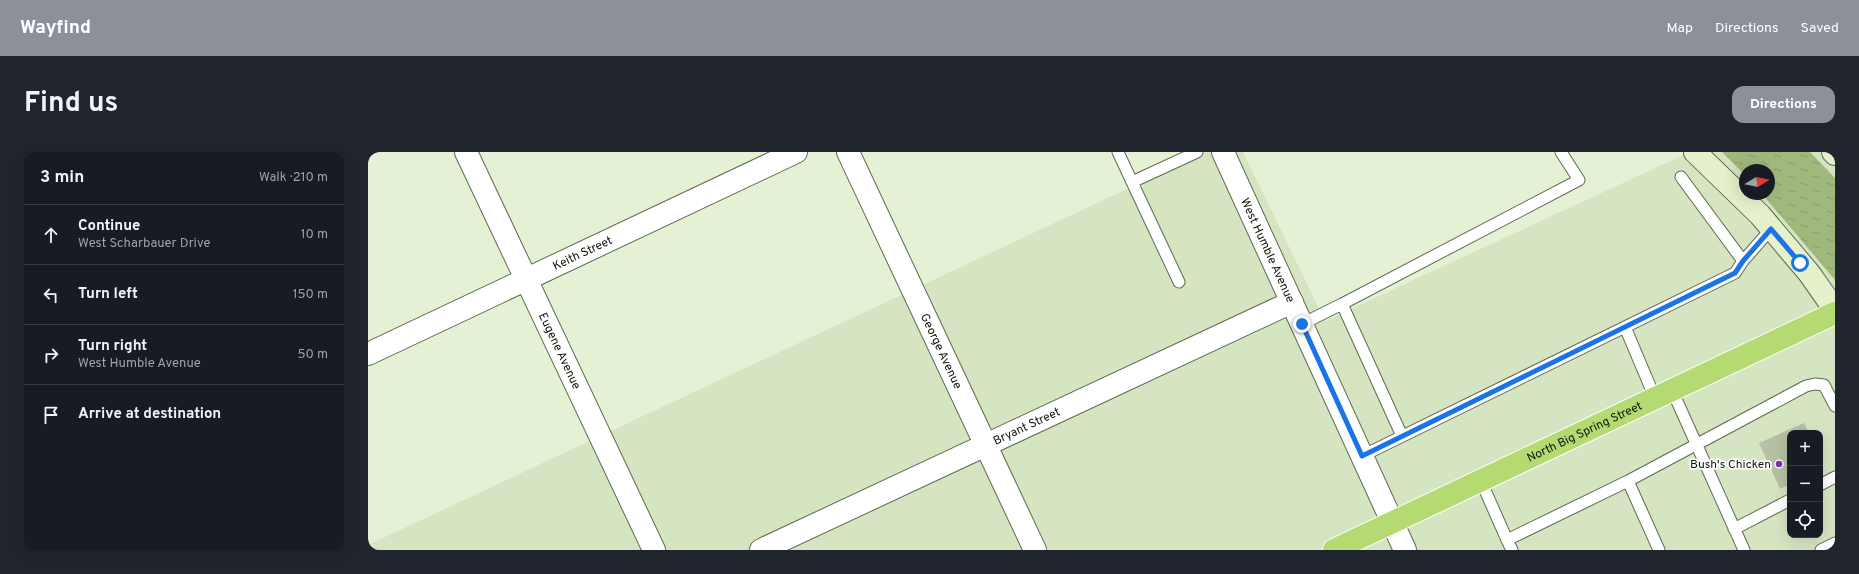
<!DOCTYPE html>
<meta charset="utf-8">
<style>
body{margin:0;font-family:Overpass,sans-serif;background:#20242c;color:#f1f3f6}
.controls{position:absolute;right:12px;bottom:12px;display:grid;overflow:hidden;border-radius:8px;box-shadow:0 4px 16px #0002}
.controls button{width:36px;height:36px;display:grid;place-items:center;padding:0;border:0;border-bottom:1px solid #363941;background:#171b24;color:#f1f3f6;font:20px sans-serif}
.compass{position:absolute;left:1371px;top:12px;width:36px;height:36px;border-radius:50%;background:#171b24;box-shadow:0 4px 16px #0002;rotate:80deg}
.stop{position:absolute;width:12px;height:12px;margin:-9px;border:3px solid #1a73e8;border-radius:50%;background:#fff}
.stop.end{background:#1a73e8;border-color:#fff;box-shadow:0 1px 4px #0008}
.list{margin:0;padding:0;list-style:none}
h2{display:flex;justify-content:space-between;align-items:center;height:52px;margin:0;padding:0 16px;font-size:17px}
h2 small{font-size:13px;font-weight:400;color:#9ea1a6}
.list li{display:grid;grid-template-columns:26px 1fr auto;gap:12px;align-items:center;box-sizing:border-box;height:60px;padding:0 16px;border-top:1px solid #363941}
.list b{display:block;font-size:15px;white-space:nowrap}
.list p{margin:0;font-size:13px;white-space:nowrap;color:#9ea1a6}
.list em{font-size:13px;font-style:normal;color:#9ea1a6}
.icon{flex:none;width:22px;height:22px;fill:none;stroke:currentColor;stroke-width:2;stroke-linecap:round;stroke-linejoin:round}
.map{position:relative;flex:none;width:1467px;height:398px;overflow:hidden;border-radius:12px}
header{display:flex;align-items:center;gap:24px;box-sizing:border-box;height:56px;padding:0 20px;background:#8c9099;color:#fff}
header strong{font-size:19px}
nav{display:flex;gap:22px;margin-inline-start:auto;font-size:14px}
.intro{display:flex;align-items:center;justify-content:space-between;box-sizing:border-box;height:96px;padding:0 24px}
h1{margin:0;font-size:28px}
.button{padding:10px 18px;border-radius:12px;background:#8c9099;color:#fff;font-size:14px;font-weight:700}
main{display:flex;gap:24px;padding:0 24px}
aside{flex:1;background:#171b24;border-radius:12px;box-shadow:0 4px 16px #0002}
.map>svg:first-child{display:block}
</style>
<header>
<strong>Wayfind</strong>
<nav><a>Map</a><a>Directions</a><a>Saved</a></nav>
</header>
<div class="intro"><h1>Find us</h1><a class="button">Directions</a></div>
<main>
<aside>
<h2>3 min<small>Walk · 210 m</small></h2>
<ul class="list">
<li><svg class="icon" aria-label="ahead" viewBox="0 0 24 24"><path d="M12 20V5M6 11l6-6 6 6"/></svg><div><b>Continue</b><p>West Scharbauer Drive</p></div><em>10 m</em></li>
<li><svg class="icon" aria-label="left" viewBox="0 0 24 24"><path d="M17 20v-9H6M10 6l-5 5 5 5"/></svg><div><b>Turn left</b></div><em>150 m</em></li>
<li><svg class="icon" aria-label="right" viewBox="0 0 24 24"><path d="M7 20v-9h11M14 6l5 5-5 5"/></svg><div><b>Turn right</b><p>West Humble Avenue</p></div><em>50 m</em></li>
<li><svg class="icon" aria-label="arrive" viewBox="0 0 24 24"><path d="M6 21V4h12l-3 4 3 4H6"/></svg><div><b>Arrive at destination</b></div></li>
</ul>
</aside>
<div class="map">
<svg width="1467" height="398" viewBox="0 0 1467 398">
<defs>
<pattern id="water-ripples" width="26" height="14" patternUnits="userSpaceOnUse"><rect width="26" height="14" fill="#a1b87d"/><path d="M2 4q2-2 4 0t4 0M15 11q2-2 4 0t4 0" fill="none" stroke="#899d6b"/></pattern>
</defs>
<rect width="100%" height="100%" fill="#e5f1d4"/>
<path fill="#d5e4c1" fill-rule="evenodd" d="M 838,0 L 875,0 L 957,169 L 1322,0 L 1467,0 L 1467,398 L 0,398 L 0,393 ZM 1377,18 L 1401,18 L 1401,42 L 1377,42 ZM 1422,281 L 1452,281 L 1452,383 L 1422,383 Z"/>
<path fill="url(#water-ripples)" d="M 1354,0 L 1442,0 L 1467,26 L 1467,128 L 1394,42 L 1401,42 L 1401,18 L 1377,18 L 1377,23 Z"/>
<path fill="#b5c0a5" d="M 1436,271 L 1441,281 L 1422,281 L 1422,332 L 1412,337 L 1391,291 Z"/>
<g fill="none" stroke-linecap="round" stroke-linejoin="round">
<defs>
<path id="service" d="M 750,0 L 764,30
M 1313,25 L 1375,109
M 811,130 L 764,30 L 829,0
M 974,152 L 1211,28 L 1193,0
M 934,172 L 974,152 L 1034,284
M 1257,175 L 1287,246
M 1304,238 L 1376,398
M 994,304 L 1367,121 L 1375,109 L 1403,77
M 1113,329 L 1139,388 L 1260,329 L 1438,234 L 1447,232 L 1456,233 L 1467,254
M 1260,329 L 1291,398
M 1452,333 L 1467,325
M 1366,377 L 1422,348
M 1139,388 L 1144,398
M 1453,398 L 1467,391"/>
<g id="minor">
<path id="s1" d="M 98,0 L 286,398"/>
<path id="s2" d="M 480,0 L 667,398"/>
<path id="s3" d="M 855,0 L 1037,398"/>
<path id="s4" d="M 0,202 L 428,0"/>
<path id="s5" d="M 393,398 L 924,150"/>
</g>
<path id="secondary" d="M 1327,0 L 1392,63 L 1441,121 L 1467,158
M 1465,0 L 1467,2"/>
<g id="trunk">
<path id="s6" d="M 966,398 L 1467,161"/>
</g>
</defs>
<use href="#service" stroke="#5f6951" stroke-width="13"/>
<use href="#minor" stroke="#5f6951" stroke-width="24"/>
<use href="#secondary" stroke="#5f6951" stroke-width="24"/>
<use href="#trunk" stroke="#fff" stroke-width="24"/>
<use href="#service" stroke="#fff" stroke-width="11"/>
<use href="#minor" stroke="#fff" stroke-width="22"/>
<use href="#secondary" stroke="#e4f1ca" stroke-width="22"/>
<use href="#trunk" stroke="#b6da72" stroke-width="22"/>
</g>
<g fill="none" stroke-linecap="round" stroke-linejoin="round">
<path stroke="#1a73e8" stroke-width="5" d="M 934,172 L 994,304 L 1367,121 L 1375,109 L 1403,77 L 1432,111"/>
</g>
<circle fill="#7636ab" stroke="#fff" stroke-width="1.5" cx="1411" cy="312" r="4"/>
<g text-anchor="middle" stroke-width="3.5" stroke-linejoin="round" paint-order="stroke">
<g font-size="12" fill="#0f1309" stroke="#fff">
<text dy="4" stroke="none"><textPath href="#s3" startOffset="108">West Humble Avenue</textPath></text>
<text dy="4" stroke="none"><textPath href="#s4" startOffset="237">Keith Street</textPath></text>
<text dy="4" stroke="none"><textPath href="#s1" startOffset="220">Eugene Avenue</textPath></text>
<text dy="4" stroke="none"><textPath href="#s2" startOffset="220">George Avenue</textPath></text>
<text dy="4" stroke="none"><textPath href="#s5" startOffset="293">Bryant Street</textPath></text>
<text dy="4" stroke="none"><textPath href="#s6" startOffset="277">North Big Spring Street</textPath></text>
</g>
<g font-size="12" fill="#0f1309" stroke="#fff" text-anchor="end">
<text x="1403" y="316">Bush's Chicken</text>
</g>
</g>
</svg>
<div class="controls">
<button>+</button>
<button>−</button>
<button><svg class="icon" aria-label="locate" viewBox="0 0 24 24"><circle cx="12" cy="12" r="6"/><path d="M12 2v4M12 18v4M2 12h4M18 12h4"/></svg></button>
</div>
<svg class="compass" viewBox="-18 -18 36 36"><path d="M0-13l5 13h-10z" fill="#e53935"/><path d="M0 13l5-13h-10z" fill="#9ea1a6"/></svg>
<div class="stop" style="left:1432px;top:111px"></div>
<div class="stop end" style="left:934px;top:172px"></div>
</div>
</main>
